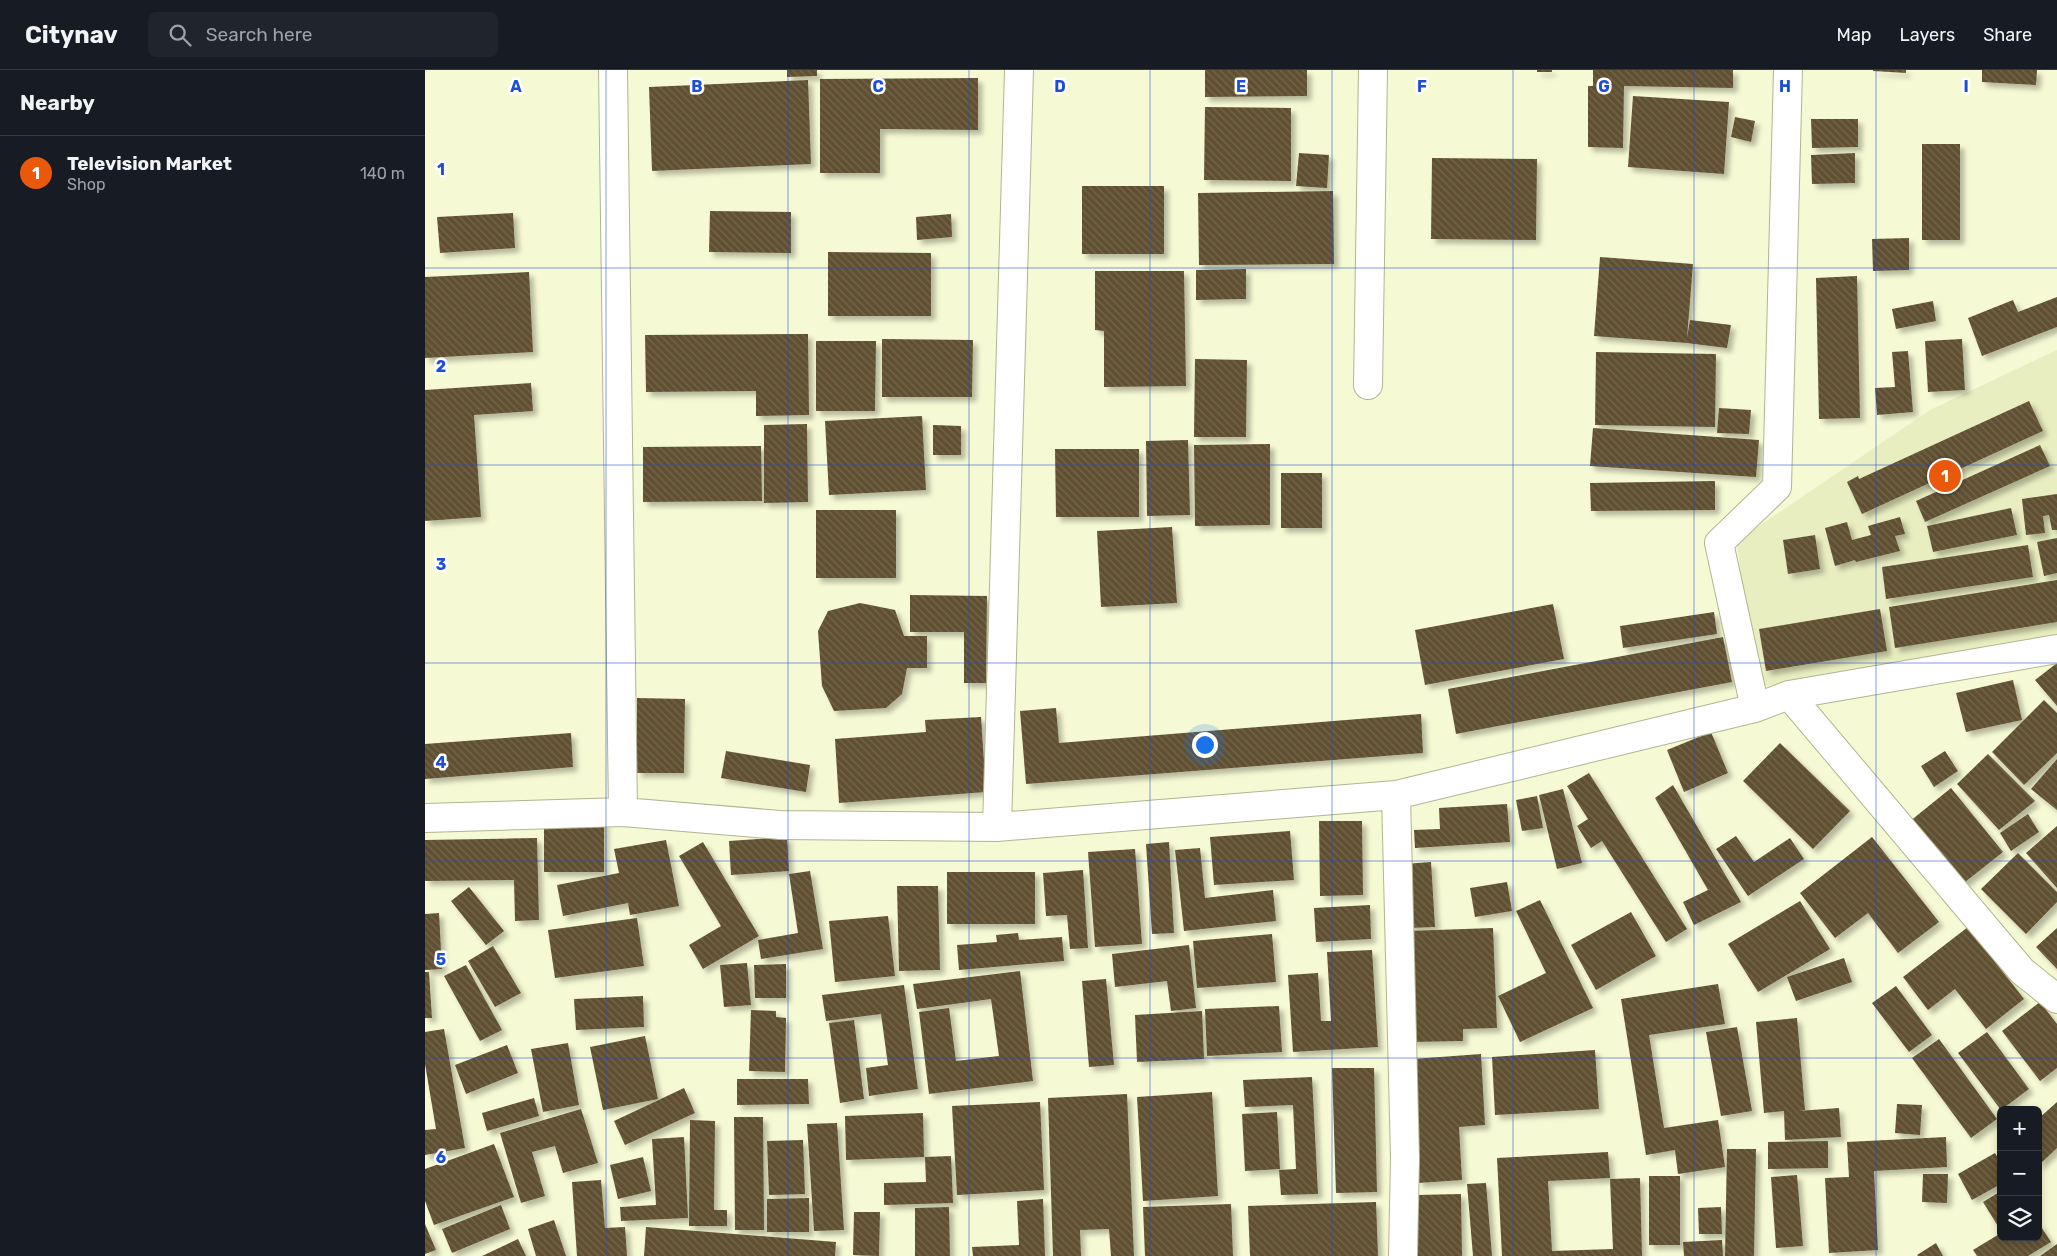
<!DOCTYPE html>
<meta charset="utf-8">
<style>
body{margin:0;font-family:Rubik,sans-serif;background:#20242c;color:#f1f3f6}
.controls{position:absolute;right:15px;bottom:15px;display:grid;overflow:hidden;border-radius:8px;box-shadow:0 2px 8px #0003}
.controls button{width:45px;height:45px;display:grid;place-items:center;padding:0;border:0;border-bottom:1px solid #363941;background:#171b24;color:#f1f3f6;font:25px sans-serif}
.you{position:absolute;left:779px;top:674px;width:18px;height:18px;margin:-12px;border:4px solid #fff;border-radius:50%;background:#1a73e8;box-shadow:0 0 0 8px #1a73e833}
.badge{display:grid;place-items:center;width:32px;height:32px;border-radius:50%;background:#ea580c;color:#fff;font-size:16px;font-weight:700}
.pin{position:absolute;translate:-50% -50%;border:2px solid #fff;box-shadow:0 1px 5px #0006}
.list{margin:0;padding:0;list-style:none}
h2{display:flex;justify-content:space-between;align-items:center;height:65px;margin:0;padding:0 20px;font-size:21px}
h2 small{font-size:16px;font-weight:400;color:#9ea1a6}
.list li{display:grid;grid-template-columns:32px 1fr auto;gap:15px;align-items:center;box-sizing:border-box;height:75px;padding:0 20px;border-top:1px solid #363941}
.list b{display:block;font-size:19px;white-space:nowrap}
.list p{margin:0;font-size:16px;white-space:nowrap;color:#9ea1a6}
.list em{font-size:16px;font-style:normal;color:#9ea1a6}
.icon{flex:none;width:28px;height:28px;fill:none;stroke:currentColor;stroke-width:2;stroke-linecap:round;stroke-linejoin:round}
.map{position:relative;flex:none;width:1632px;height:1186px;overflow:hidden}
header{display:flex;align-items:center;gap:30px;box-sizing:border-box;height:70px;padding:0 25px;background:#171b24;border-bottom:1px solid #363941}
header strong{font-size:24px}
nav{display:flex;gap:28px;margin-inline-start:auto;font-size:18px}
.search{width:350px;height:45px;background:#20242c;display:flex;align-items:center;gap:12px;box-sizing:border-box;padding:0 18px;border-radius:8px;color:#9ea1a6;font-size:19px}
main{display:flex}
aside{flex:1;background:#171b24}
.map>svg:first-child{display:block}
</style>
<header>
<strong>Citynav</strong>
<div class="search"><svg class="icon" aria-label="search" viewBox="0 0 24 24"><circle cx="10" cy="10" r="6"/><path d="M15 15l6 6"/></svg>Search here</div>
<nav><a>Map</a><a>Layers</a><a>Share</a></nav>
</header>
<main>
<aside>
<h2>Nearby<small></small></h2>
<ul class="list">
<li><span class="badge">1</span><div><b>Television Market</b><p>Shop</p></div><em>140 m</em></li>
</ul>
</aside>
<div class="map">
<svg width="1632" height="1186" viewBox="0 0 1632 1186">
<defs>
<pattern id="building-back-hatch" width="6" height="6" patternUnits="userSpaceOnUse" patternTransform="scale(1.25)"><rect width="6" height="6" fill="#605031"/><path d="M-1 5l2 2M0 0l6 6M5-1l2 2" fill="none" stroke="#73674d"/></pattern>
<filter id="shadow"><feDropShadow dx="4.5" dy="4.5" stdDeviation="2.5" flood-color="#0004"/></filter>
</defs>
<rect width="100%" height="100%" fill="#f6fad4"/>
<path fill="#e9eec0" d="M 1632,280 L 1632,568 L 1329,618 L 1312,471 L 1505,340 Z"/>
<path fill="url(#building-back-hatch)" filter="url(#shadow)" d="M 362,0 L 392,0 L 392,6 L 362,7 Z
M 780,0 L 882,0 L 882,26 L 780,27 Z
M 1112,0 L 1127,0 L 1127,2 L 1112,2 Z
M 1168,0 L 1308,0 L 1308,18 L 1199,16 L 1198,78 L 1163,77 L 1163,16 L 1175,16 L 1168,16 Z
M 1448,0 L 1481,0 L 1481,3 L 1448,1 Z
M 1557,0 L 1612,0 L 1611,15 L 1557,12 Z
M 553,8 L 553,60 L 455,59 L 455,103 L 395,103 L 395,9 Z
M 383,10 L 386,94 L 227,101 L 224,17 Z
M 1208,26 L 1304,32 L 1299,104 L 1203,97 Z
M 780,37 L 866,38 L 866,111 L 779,110 Z
M 1310,47 L 1330,51 L 1326,72 L 1306,67 Z
M 1386,49 L 1433,49 L 1433,77 L 1387,78 Z
M 1497,74 L 1535,74 L 1535,170 L 1497,170 Z
M 874,83 L 904,85 L 902,118 L 871,116 Z
M 1430,83 L 1430,113 L 1387,114 L 1386,85 Z
M 1007,88 L 1112,89 L 1111,170 L 1006,169 Z
M 657,116 L 739,116 L 739,184 L 657,184 Z
M 908,121 L 909,194 L 774,195 L 773,123 Z
M 285,141 L 366,142 L 366,183 L 284,182 Z
M 88,143 L 90,178 L 15,183 L 12,147 Z
M 526,144 L 527,167 L 492,170 L 491,147 Z
M 1484,168 L 1484,200 L 1448,201 L 1447,169 Z
M 403,182 L 506,183 L 506,246 L 403,246 Z
M 1175,187 L 1268,194 L 1262,268 L 1265,250 L 1306,255 L 1302,278 L 1262,273 L 1169,266 Z
M 821,199 L 821,229 L 771,230 L 771,200 Z
M 670,201 L 759,201 L 761,316 L 679,317 L 679,261 L 670,260 Z
M 104,202 L 108,282 L 0,288 L 0,207 Z
M 1432,206 L 1435,348 L 1394,349 L 1391,208 Z
M 1632,227 L 1632,257 L 1557,286 L 1543,248 L 1588,230 L 1593,242 Z
M 1508,231 L 1511,251 L 1471,259 L 1467,239 Z
M 383,264 L 384,345 L 331,346 L 331,321 L 221,322 L 220,265 Z
M 457,269 L 548,270 L 547,327 L 457,327 Z
M 1537,269 L 1540,320 L 1503,322 L 1500,271 Z
M 391,271 L 451,271 L 450,341 L 391,341 Z
M 1483,281 L 1488,342 L 1452,345 L 1450,318 L 1470,317 L 1467,282 Z
M 1171,282 L 1291,284 L 1290,357 L 1170,355 Z
M 770,289 L 822,290 L 821,367 L 769,367 Z
M 106,313 L 108,341 L 49,345 L 56,447 L 0,451 L 0,320 Z
M 1604,331 L 1618,361 L 1437,444 L 1422,412 L 1433,406 L 1434,409 Z
M 1294,338 L 1326,340 L 1324,364 L 1292,363 Z
M 497,346 L 501,420 L 404,425 L 400,351 Z
M 382,354 L 383,432 L 339,433 L 339,355 Z
M 508,355 L 536,356 L 536,385 L 508,385 Z
M 1168,358 L 1334,370 L 1331,407 L 1165,396 Z
M 763,370 L 765,445 L 722,446 L 721,371 Z
M 845,374 L 845,455 L 770,456 L 769,375 Z
M 1615,375 L 1625,396 L 1500,452 L 1491,431 Z
M 336,376 L 337,431 L 218,432 L 218,377 Z
M 630,379 L 714,379 L 714,447 L 631,447 Z
M 856,403 L 897,403 L 897,458 L 856,458 Z
M 1290,411 L 1290,440 L 1166,441 L 1165,413 Z
M 1632,424 L 1632,460 L 1627,460 L 1624,445 L 1618,446 L 1620,463 L 1601,465 L 1597,429 Z
M 1586,438 L 1592,465 L 1508,482 L 1502,456 Z
M 391,440 L 471,440 L 471,508 L 391,508 Z
M 1475,447 L 1480,464 L 1470,466 L 1475,481 L 1431,492 L 1430,490 L 1410,496 L 1400,458 L 1422,452 L 1427,470 L 1446,465 L 1443,456 Z
M 747,457 L 752,533 L 676,537 L 672,461 Z
M 1390,465 L 1395,499 L 1363,504 L 1358,470 Z
M 1632,468 L 1632,503 L 1619,506 L 1612,472 Z
M 1603,475 L 1608,507 L 1461,529 L 1457,497 Z
M 1632,510 L 1632,552 L 1470,578 L 1464,537 Z
M 485,525 L 562,526 L 561,613 L 539,613 L 539,562 L 485,562 Z
M 435,533 L 470,540 L 479,566 L 502,566 L 502,598 L 482,598 L 477,624 L 461,638 L 409,641 L 397,616 L 393,561 L 403,541 Z
M 1128,534 L 1139,589 L 1000,615 L 990,560 Z
M 1455,539 L 1462,581 L 1341,601 L 1334,559 Z
M 1289,542 L 1292,564 L 1198,578 L 1195,556 Z
M 1298,567 L 1307,612 L 1031,664 L 1023,619 Z
M 1632,593 L 1632,636 L 1610,610 Z
M 1588,610 L 1597,650 L 1541,662 L 1531,623 Z
M 212,628 L 260,629 L 259,703 L 212,703 Z
M 1619,630 L 1632,643 L 1632,683 L 1599,715 L 1567,682 Z
M 631,638 L 634,673 L 996,644 L 998,683 L 601,714 L 595,641 Z
M 556,647 L 561,722 L 414,733 L 410,669 L 501,662 L 500,650 Z
M 1286,662 L 1303,703 L 1259,722 L 1242,680 Z
M 146,663 L 148,697 L 0,709 L 0,674 Z
M 1355,673 L 1425,741 L 1388,779 L 1318,711 Z
M 301,681 L 385,695 L 381,722 L 296,708 Z
M 1520,681 L 1533,701 L 1509,717 L 1496,696 Z
M 1563,684 L 1610,731 L 1574,760 L 1532,714 Z
M 1632,689 L 1632,740 L 1606,719 Z
M 1164,703 L 1262,859 L 1241,872 L 1177,771 L 1166,778 L 1152,756 L 1163,749 L 1142,716 Z
M 1248,715 L 1316,832 L 1269,855 L 1258,832 L 1283,820 L 1230,728 Z
M 1526,718 L 1578,782 L 1535,816 L 1484,752 Z
M 1138,719 L 1157,793 L 1132,799 L 1114,725 Z
M 1112,726 L 1118,758 L 1097,761 L 1091,730 Z
M 1082,734 L 1085,772 L 990,778 L 989,760 L 1015,759 L 1014,738 Z
M 1603,744 L 1614,762 L 1586,781 L 1575,763 Z
M 119,751 L 179,751 L 179,802 L 119,802 Z
M 894,751 L 937,751 L 938,825 L 895,826 Z
M 1632,756 L 1632,818 L 1601,783 Z
M 865,761 L 869,810 L 789,815 L 785,767 Z
M 1311,766 L 1329,792 L 1365,768 L 1379,789 L 1323,826 L 1291,779 Z
M 362,767 L 364,801 L 306,805 L 304,771 Z
M 1447,767 L 1514,852 L 1473,883 L 1443,843 L 1410,868 L 1375,823 Z
M 112,768 L 114,850 L 90,851 L 89,810 L 0,811 L 0,770 Z
M 241,770 L 254,836 L 205,845 L 203,833 L 138,846 L 132,815 L 194,803 L 189,779 Z
M 278,772 L 334,866 L 278,899 L 264,875 L 296,856 L 254,786 Z
M 744,772 L 749,863 L 727,864 L 721,774 Z
M 775,778 L 780,828 L 848,820 L 851,851 L 759,861 L 750,780 Z
M 710,779 L 717,874 L 670,877 L 663,782 Z
M 1593,783 L 1632,822 L 1632,832 L 1601,864 L 1556,819 Z
M 1006,792 L 1010,857 L 983,858 L 979,794 Z
M 658,800 L 663,878 L 645,879 L 642,845 L 621,846 L 618,803 Z
M 385,801 L 398,879 L 336,889 L 333,870 L 373,863 L 364,804 Z
M 522,802 L 610,802 L 610,854 L 522,854 Z
M 1082,812 L 1087,841 L 1050,847 L 1045,818 Z
M 472,816 L 513,816 L 515,900 L 474,901 Z
M 44,817 L 79,861 L 61,875 L 26,831 Z
M 1115,830 L 1168,938 L 1095,972 L 1073,926 L 1121,903 L 1091,841 Z
M 1375,831 L 1405,879 L 1333,922 L 1303,874 Z
M 945,835 L 946,869 L 891,872 L 889,838 Z
M 1206,842 L 1231,886 L 1171,920 L 1146,875 Z
M 14,843 L 17,899 L 0,900 L 0,844 Z
M 463,846 L 470,906 L 410,912 L 404,851 Z
M 212,848 L 219,896 L 130,908 L 123,860 Z
M 1543,857 L 1599,929 L 1561,959 L 1530,919 L 1503,940 L 1478,907 Z
M 1068,858 L 1072,958 L 1038,959 L 1038,971 L 986,972 L 982,861 Z
M 1632,858 L 1632,899 L 1611,877 Z
M 593,863 L 594,870 L 637,867 L 639,891 L 534,900 L 532,875 L 572,872 L 571,865 Z
M 847,864 L 851,912 L 772,918 L 768,871 Z
M 764,875 L 771,938 L 746,941 L 742,911 L 690,917 L 687,884 Z
M 68,876 L 96,923 L 70,937 L 43,891 Z
M 947,880 L 953,977 L 868,982 L 863,905 L 893,903 L 896,951 L 906,951 L 902,882 Z
M 1419,888 L 1427,912 L 1371,931 L 1362,907 Z
M 322,893 L 326,935 L 299,937 L 295,895 Z
M 361,894 L 361,928 L 330,928 L 329,895 Z
M 41,895 L 77,960 L 55,971 L 19,906 Z
M 595,901 L 608,1011 L 504,1024 L 494,942 L 524,938 L 531,991 L 574,986 L 566,929 L 492,939 L 488,914 Z
M 0,902 L 4,902 L 7,948 L 0,948 Z
M 681,909 L 689,995 L 664,997 L 657,911 Z
M 1293,914 L 1300,954 L 1224,965 L 1239,1058 L 1293,1050 L 1300,1097 L 1253,1104 L 1250,1080 L 1221,1085 L 1196,929 Z
M 479,915 L 493,1019 L 444,1026 L 441,998 L 463,995 L 456,944 L 401,951 L 397,925 Z
M 1471,916 L 1507,965 L 1484,982 L 1447,933 Z
M 218,926 L 219,957 L 151,960 L 149,929 Z
M 1615,932 L 1632,954 L 1632,998 L 1615,1011 L 1577,961 Z
M 854,936 L 857,982 L 782,986 L 780,939 Z
M 326,940 L 351,941 L 351,947 L 361,948 L 360,1002 L 324,1001 Z
M 777,941 L 779,989 L 712,992 L 710,945 Z
M 1372,948 L 1380,1040 L 1373,1041 L 1414,1038 L 1416,1067 L 1360,1070 L 1359,1041 L 1339,1043 L 1331,952 Z
M 429,950 L 439,1029 L 415,1033 L 404,953 Z
M 1312,957 L 1327,1041 L 1296,1046 L 1281,962 Z
M 19,959 L 40,1078 L 0,1085 L 0,1060 L 11,1059 L 0,994 L 0,962 Z
M 1562,962 L 1604,1019 L 1576,1040 L 1533,983 Z
M 220,966 L 233,1029 L 178,1040 L 165,977 Z
M 1514,969 L 1572,1049 L 1546,1068 L 1487,988 Z
M 143,973 L 154,1035 L 118,1042 L 106,979 Z
M 82,975 L 93,1003 L 41,1024 L 30,995 Z
M 1170,980 L 1174,1039 L 1070,1045 L 1067,987 Z
M 1056,984 L 1060,1055 L 1034,1057 L 1037,1110 L 993,1113 L 988,989 Z
M 907,998 L 949,998 L 952,1122 L 911,1123 Z
M 887,1007 L 893,1124 L 856,1125 L 854,1100 L 871,1099 L 868,1035 L 820,1037 L 818,1010 Z
M 312,1009 L 383,1009 L 384,1034 L 312,1035 Z
M 259,1018 L 270,1043 L 200,1075 L 189,1051 Z
M 787,1022 L 793,1126 L 718,1131 L 712,1027 Z
M 702,1024 L 709,1186 L 686,1186 L 684,1159 L 655,1160 L 656,1186 L 628,1186 L 623,1028 Z
M 109,1028 L 114,1046 L 62,1061 L 57,1043 Z
M 615,1032 L 619,1120 L 532,1125 L 527,1036 Z
M 1632,1032 L 1632,1078 L 1613,1096 L 1613,1049 Z
M 1472,1034 L 1497,1035 L 1495,1065 L 1470,1063 Z
M 156,1039 L 173,1093 L 138,1103 L 130,1076 L 107,1082 L 120,1126 L 96,1133 L 75,1063 Z
M 852,1042 L 855,1099 L 820,1101 L 817,1044 Z
M 498,1043 L 499,1087 L 421,1090 L 420,1046 Z
M 309,1047 L 338,1047 L 339,1160 L 310,1160 Z
M 265,1050 L 290,1051 L 289,1140 L 302,1140 L 302,1156 L 264,1156 Z
M 412,1053 L 419,1160 L 389,1161 L 382,1054 Z
M 259,1067 L 263,1148 L 196,1151 L 195,1137 L 231,1135 L 227,1069 Z
M 1521,1067 L 1522,1097 L 1449,1101 L 1453,1180 L 1404,1183 L 1400,1108 L 1424,1107 L 1422,1072 Z
M 378,1070 L 380,1124 L 344,1125 L 342,1071 Z
M 1403,1071 L 1403,1098 L 1343,1099 L 1343,1072 Z
M 69,1074 L 89,1127 L 9,1155 L 0,1131 L 0,1099 Z
M 1302,1079 L 1331,1079 L 1329,1186 L 1300,1186 Z
M 1183,1082 L 1185,1108 L 1123,1111 L 1127,1181 L 1188,1179 L 1185,1109 L 1215,1108 L 1217,1186 L 1077,1186 L 1072,1088 Z
M 1570,1083 L 1576,1093 L 1576,1114 L 1547,1130 L 1533,1104 Z
M 526,1086 L 528,1133 L 459,1135 L 459,1113 L 501,1112 L 500,1087 Z
M 218,1087 L 226,1121 L 193,1129 L 185,1095 Z
M 1498,1104 L 1523,1104 L 1522,1133 L 1497,1132 Z
M 1372,1105 L 1378,1176 L 1351,1178 L 1346,1107 Z
M 1224,1106 L 1255,1106 L 1255,1175 L 1224,1175 Z
M 176,1110 L 180,1158 L 200,1157 L 202,1186 L 152,1186 L 147,1112 Z
M 1061,1113 L 1067,1186 L 1048,1186 L 1042,1114 Z
M 1576,1121 L 1576,1161 L 1558,1132 Z
M 1036,1124 L 1037,1186 L 991,1186 L 991,1125 Z
M 384,1128 L 384,1162 L 342,1162 L 342,1129 Z
M 618,1129 L 620,1186 L 548,1186 L 547,1177 L 594,1175 L 592,1131 Z
M 951,1132 L 953,1186 L 825,1186 L 823,1136 Z
M 806,1134 L 808,1186 L 720,1186 L 718,1137 Z
M 76,1135 L 85,1159 L 27,1183 L 17,1159 Z
M 524,1137 L 525,1186 L 490,1186 L 490,1138 Z
M 1296,1137 L 1297,1164 L 1274,1164 L 1273,1138 Z
M 429,1142 L 455,1142 L 454,1186 L 428,1185 Z
M 129,1150 L 141,1186 L 111,1186 L 103,1159 Z
M 1613,1152 L 1626,1172 L 1603,1186 L 1552,1186 L 1548,1180 L 1576,1163 L 1576,1167 L 1613,1167 Z
M 0,1154 L 11,1180 L 0,1184 Z
M 221,1157 L 411,1172 L 410,1186 L 219,1186 Z
M 93,1169 L 101,1186 L 57,1186 Z
M 1297,1170 L 1298,1186 L 1259,1186 L 1258,1172 Z
M 1511,1173 L 1518,1186 L 1493,1186 L 1492,1185 Z
M 1632,1174 L 1632,1186 L 1615,1186 Z"/>
<g fill="none" stroke-linecap="round" stroke-linejoin="round">
<defs>
<path id="street" d="M 188,0 L 198,742
M 943,315 L 948,0
M 1364,625 L 1597,901 L 1632,929
M 1330,638 L 1294,473 L 1352,417 L 1363,0
M 971,725 L 980,1088 L 978,1186
M 0,748 L 198,742 L 355,755 L 572,757 L 971,725 L 1330,638 L 1364,625 L 1632,579
M 572,757 L 594,0"/>
</defs>
<use href="#street" stroke="#b1b590" stroke-width="30"/>
<use href="#street" stroke="#fff" stroke-width="28"/>
</g>
<path fill="none" stroke="#1d4ed8" stroke-width="1" stroke-opacity="0.55" d="M 181,0 L 181,1186M 363,0 L 363,1186M 544,0 L 544,1186M 725,0 L 725,1186M 907,0 L 907,1186M 1088,0 L 1088,1186M 1269,0 L 1269,1186M 1451,0 L 1451,1186M 0,198 L 1632,198M 0,395 L 1632,395M 0,593 L 1632,593M 0,791 L 1632,791M 0,988 L 1632,988"/>
<g font-size="16" text-anchor="middle" font-weight="bold" fill="#1d4ed8" stroke="#fff" stroke-width="5" stroke-linejoin="round" paint-order="stroke">
<text x="91" y="22">A</text>
<text x="272" y="22">B</text>
<text x="453" y="22">C</text>
<text x="635" y="22">D</text>
<text x="816" y="22">E</text>
<text x="997" y="22">F</text>
<text x="1179" y="22">G</text>
<text x="1360" y="22">H</text>
<text x="1541" y="22">I</text>
<text x="16" y="105">1</text>
<text x="16" y="302">2</text>
<text x="16" y="500">3</text>
<text x="16" y="698">4</text>
<text x="16" y="895">5</text>
<text x="16" y="1093">6</text>
</g>
</svg>
<div class="controls">
<button>+</button>
<button>−</button>
<button><svg class="icon" aria-label="layers" viewBox="0 0 24 24"><path d="M12 4l9 5-9 5-9-5zM3 14l9 5 9-5"/></svg></button>
</div>
<div class="you"></div>
<div class="pin badge" style="left:1520px;top:406px">1</div>
</div>
</main>
